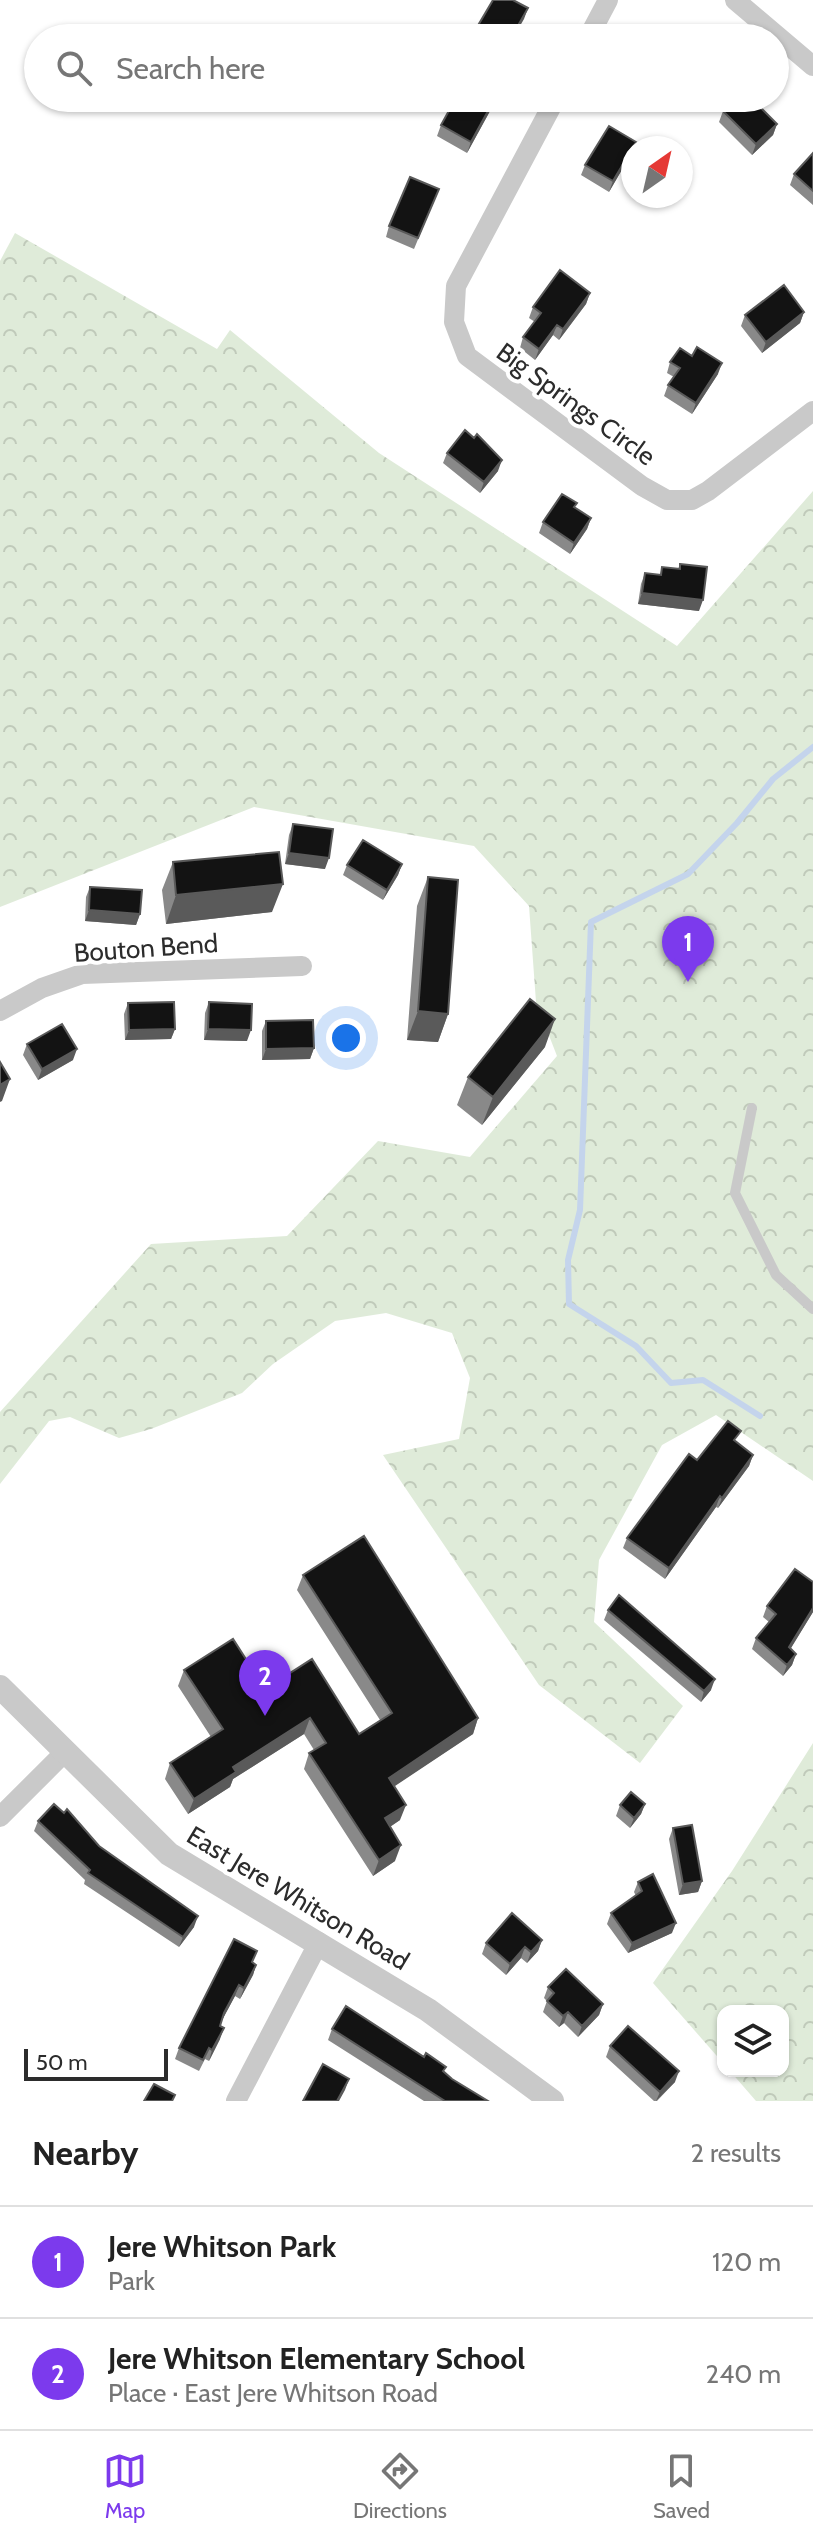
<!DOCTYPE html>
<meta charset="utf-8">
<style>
body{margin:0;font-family:Cabin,sans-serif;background:#f2f2f2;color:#222}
.controls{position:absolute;right:24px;bottom:24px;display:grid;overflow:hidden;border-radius:16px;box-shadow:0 2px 6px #0004}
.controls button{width:72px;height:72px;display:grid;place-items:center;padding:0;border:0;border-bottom:2px solid #e0e0e0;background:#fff;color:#222;font:40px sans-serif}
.compass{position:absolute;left:621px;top:136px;width:72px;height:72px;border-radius:50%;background:#fff;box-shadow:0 2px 6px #0004;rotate:34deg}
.scale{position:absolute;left:24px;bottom:20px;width:144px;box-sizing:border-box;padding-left:8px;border:4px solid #2c2c2c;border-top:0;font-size:22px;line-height:28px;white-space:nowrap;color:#2c2c2c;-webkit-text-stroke:6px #fff;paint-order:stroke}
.you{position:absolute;left:346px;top:1038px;width:28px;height:28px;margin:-20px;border:6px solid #fff;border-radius:50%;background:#1a73e8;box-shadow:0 0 0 12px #1a73e833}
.badge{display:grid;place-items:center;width:52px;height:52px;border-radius:50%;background:#7c3aed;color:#fff;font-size:26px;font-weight:700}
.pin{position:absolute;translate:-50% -66px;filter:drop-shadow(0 2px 4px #0008)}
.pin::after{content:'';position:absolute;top:42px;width:28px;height:24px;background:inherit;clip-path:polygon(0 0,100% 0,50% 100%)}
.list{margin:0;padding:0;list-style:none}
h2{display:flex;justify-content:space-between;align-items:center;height:104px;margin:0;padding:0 32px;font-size:34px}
h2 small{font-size:26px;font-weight:400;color:#767676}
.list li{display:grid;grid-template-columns:52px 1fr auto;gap:24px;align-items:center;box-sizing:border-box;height:112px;padding:0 32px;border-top:2px solid #e0e0e0}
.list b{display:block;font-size:30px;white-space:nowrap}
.list p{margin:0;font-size:26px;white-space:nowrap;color:#767676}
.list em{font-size:26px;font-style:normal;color:#767676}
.icon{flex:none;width:44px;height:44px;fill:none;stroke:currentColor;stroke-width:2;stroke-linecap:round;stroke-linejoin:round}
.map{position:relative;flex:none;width:813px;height:2101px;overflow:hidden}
.search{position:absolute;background:#fff;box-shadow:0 2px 6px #0004;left:24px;right:24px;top:24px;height:88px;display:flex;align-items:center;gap:20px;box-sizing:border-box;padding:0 28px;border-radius:44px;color:#767676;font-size:30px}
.sheet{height:328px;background:#fff}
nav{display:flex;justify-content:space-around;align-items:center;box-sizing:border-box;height:112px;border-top:2px solid #e0e0e0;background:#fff;font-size:22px;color:#767676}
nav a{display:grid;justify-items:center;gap:4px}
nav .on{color:#7c3aed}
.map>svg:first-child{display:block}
</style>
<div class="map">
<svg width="813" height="2101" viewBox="0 0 813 2101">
<defs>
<pattern id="forest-crowns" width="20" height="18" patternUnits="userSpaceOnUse" patternTransform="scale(2)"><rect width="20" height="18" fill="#dfebd9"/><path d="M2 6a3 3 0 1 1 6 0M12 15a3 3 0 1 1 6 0" fill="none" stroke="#c0caba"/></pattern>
</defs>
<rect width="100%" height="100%" fill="#fff"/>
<path fill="url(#forest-crowns)" d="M 15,233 L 217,349 L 230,330 L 379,453 L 677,646 L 813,491 L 813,1481 L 716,1415 L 662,1445 L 599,1560 L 594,1622 L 683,1706 L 640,1763 L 539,1685 L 383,1455 L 459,1439 L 470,1378 L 452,1333 L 386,1313 L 335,1321 L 273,1364 L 242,1393 L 151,1429 L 119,1438 L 70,1417 L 49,1421 L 0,1484 L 0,1412 L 151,1244 L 287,1236 L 378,1141 L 470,1157 L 557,1056 L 536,1002 L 529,906 L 474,846 L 254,807 L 0,907 L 0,261 Z
M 813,1743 L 813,2101 L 756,2101 L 730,2071 L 783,2071 L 783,2011 L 723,2011 L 723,2063 L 653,1983 L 732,1871 Z"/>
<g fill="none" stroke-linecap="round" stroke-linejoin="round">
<path stroke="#c4d4ec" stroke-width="6" d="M 760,1416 L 703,1380 L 671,1383 L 636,1346 L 569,1304 L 568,1260 L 580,1210 L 591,922 L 688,874 L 737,823 L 773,779 L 813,747"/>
<path stroke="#c9c9c9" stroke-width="10" d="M 752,1108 L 735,1193 L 776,1275 L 813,1309"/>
<path stroke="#c9c9c9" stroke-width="20" d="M 735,0 L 813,66
M 588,38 L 608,0
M 556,98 L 456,286 L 454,322 L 467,356 L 642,486 L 667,500 L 692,500 L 708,491 L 813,411
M 0,1011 L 42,988 L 82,974 L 302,966
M 0,1817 L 64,1753
M 236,2101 L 319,1942"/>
<path stroke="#c9c9c9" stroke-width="24" d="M 0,1687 L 169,1854 L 428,2010 L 552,2101"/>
</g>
<path fill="#898989" d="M 490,111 L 467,153 L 437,136 L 441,125 Z
M 723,111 L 777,124 L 773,135 L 752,155 L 719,122 Z
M 634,148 L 609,192 L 581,175 L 585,165 Z
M 813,153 L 813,205 L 790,185 L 794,174 Z
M 439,189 L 414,249 L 386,237 L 389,226 Z
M 590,293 L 586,304 L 559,340 L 553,335 L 535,360 L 520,348 L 523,337 L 535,322 L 529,318 L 533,307 Z
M 804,312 L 800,323 L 762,353 L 741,326 L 745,315 Z
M 670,362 L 718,374 L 692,414 L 664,396 L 668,385 L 674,377 L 667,373 Z
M 447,453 L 498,471 L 480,493 L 443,463 Z
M 575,508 L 591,518 L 587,529 L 570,554 L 539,533 L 543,522 Z
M 680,564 L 699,611 L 638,604 L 641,584 L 645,573 L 660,575 L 662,567 L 678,569 Z
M 293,824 L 325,869 L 285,864 L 289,835 Z
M 173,862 L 272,912 L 166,924 L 162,890 Z
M 402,864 L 398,875 L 383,900 L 343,875 L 347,865 Z
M 428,877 L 448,1014 L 438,1042 L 407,1040 L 417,906 Z
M 90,887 L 140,914 L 136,925 L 85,921 L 86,897 Z
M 209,1002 L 247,1041 L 204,1040 L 205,1013 Z
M 128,1003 L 175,1029 L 171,1039 L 125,1040 L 124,1014 Z
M 266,1021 L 314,1048 L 310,1059 L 262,1060 L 262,1031 Z
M 27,1044 L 73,1060 L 38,1080 L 23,1055 Z
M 545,1047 L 482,1125 L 457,1105 L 468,1077 Z
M 737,1443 L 753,1455 L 749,1466 L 718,1508 L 716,1507 L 665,1579 L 623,1548 L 627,1538 L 697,1460 Z
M 303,1575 L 478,1718 L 473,1734 L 394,1786 L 400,1820 L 390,1827 L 395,1861 L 373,1876 L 304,1769 L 309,1753 L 314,1750 L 304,1734 L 233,1779 L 230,1787 L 188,1814 L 165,1779 L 170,1763 L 211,1737 L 178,1686 L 184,1670 L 265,1689 L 359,1734 L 380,1720 L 297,1590 Z
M 813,1582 L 813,1612 L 790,1649 L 796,1654 L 792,1665 L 783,1676 L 752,1649 L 756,1638 L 769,1622 L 763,1617 L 767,1606 Z
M 608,1610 L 711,1690 L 701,1702 L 604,1620 Z
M 645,1804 L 641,1814 L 630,1828 L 616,1816 L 620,1805 Z
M 38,1821 L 99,1846 L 194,1927 L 179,1947 L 84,1884 L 85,1880 L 34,1831 Z
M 673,1828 L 702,1881 L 698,1892 L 679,1895 L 669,1839 Z
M 638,1882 L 672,1933 L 628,1953 L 607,1924 L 611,1913 L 636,1896 L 634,1892 Z
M 542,1940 L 538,1951 L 527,1963 L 521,1958 L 506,1975 L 482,1954 L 486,1943 Z
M 253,1963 L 256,1965 L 253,1975 L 240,1999 L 235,1996 L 221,2022 L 220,2039 L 209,2061 L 205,2059 L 199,2071 L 175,2059 L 179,2048 Z
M 548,1987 L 603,2004 L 599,2015 L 578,2037 L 564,2023 L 559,2027 L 543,2012 L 547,2001 L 544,1998 Z
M 332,2029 L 444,2072 L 452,2079 L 488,2101 L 424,2101 L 328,2040 Z
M 610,2046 L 675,2082 L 657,2101 L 654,2101 L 606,2057 Z"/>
<path fill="#5a5a5a" d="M 528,8 L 524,19 L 513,38 L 511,38 Z
M 494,100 L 490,111 L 467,153 L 471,142 Z
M 777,124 L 773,135 L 752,155 L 756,144 Z
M 636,142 L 634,148 L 633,148 L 633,151 L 609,192 L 613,181 Z
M 590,293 L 586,304 L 559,340 L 563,329 Z
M 804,312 L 800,323 L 762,353 L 766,342 Z
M 557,325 L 553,335 L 535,360 L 539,349 Z
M 722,363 L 718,374 L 692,414 L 696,403 Z
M 502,460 L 498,471 L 480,493 L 484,482 Z
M 591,518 L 587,529 L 570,554 L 574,543 Z
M 642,593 L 703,600 L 699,611 L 638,604 Z
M 289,853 L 329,858 L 325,869 L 285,864 Z
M 402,864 L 398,875 L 383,900 L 387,890 Z
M 283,884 L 272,912 L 166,924 L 176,895 Z
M 89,910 L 140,914 L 136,925 L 85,921 Z
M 418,1011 L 448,1014 L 438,1042 L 407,1040 Z
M 555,1019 L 545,1047 L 482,1125 L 493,1097 Z
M 175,1029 L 171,1039 L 125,1040 L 129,1030 Z
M 208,1029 L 251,1030 L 247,1041 L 204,1040 Z
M 314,1048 L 310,1059 L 262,1060 L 266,1049 Z
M 77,1049 L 73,1060 L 38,1080 L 42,1069 Z
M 10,1079 L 2,1101 L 0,1102 L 0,1085 Z
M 753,1455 L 749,1466 L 718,1508 L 722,1498 Z
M 720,1496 L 716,1507 L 665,1579 L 669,1568 Z
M 813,1608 L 813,1612 L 785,1658 L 789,1647 Z
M 796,1654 L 792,1665 L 783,1676 L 787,1665 Z
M 715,1679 L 711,1690 L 701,1702 L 704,1691 Z
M 310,1718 L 304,1734 L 233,1779 L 230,1787 L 188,1814 L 194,1799 L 233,1767 Z
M 478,1718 L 473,1734 L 383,1794 L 389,1778 Z
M 645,1804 L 641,1814 L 630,1828 L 634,1818 Z
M 406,1805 L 400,1820 L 379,1834 L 385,1818 Z
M 401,1845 L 395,1861 L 373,1876 L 379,1860 Z
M 702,1881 L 698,1892 L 679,1895 L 683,1884 Z
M 198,1916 L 194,1927 L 179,1947 L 183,1937 Z
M 676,1923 L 672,1933 L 628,1953 L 632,1943 Z
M 542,1940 L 538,1951 L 527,1963 L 531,1952 Z
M 525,1947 L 521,1958 L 506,1975 L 510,1964 Z
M 256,1965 L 253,1975 L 240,1999 L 244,1988 Z
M 239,1985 L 235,1996 L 220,2024 L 224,2013 Z
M 603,2004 L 599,2015 L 578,2037 L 582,2026 Z
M 568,2012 L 564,2023 L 559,2027 L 563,2016 Z
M 224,2028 L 220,2039 L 209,2061 L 212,2050 Z
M 679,2071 L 675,2082 L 656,2101 L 660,2092 Z
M 349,2079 L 345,2090 L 339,2101 L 337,2101 Z"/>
<path fill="#131313" stroke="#5a5a5a" stroke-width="2" d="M 493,0 L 513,0 L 528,8 L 511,38 L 480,38 L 473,34 Z
M 456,98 L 490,98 L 494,100 L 471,142 L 441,125 Z
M 736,98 L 751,98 L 777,124 L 756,144 L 723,111 Z
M 609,126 L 636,142 L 613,181 L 585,165 Z
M 813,153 L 813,191 L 794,174 Z
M 410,177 L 439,189 L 418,238 L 389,226 Z
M 560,270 L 590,293 L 563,329 L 557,325 L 539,349 L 523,337 L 541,313 L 533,307 Z
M 784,285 L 804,312 L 766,342 L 745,315 Z
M 697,347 L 722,363 L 696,403 L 668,385 L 680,368 L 670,362 L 680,348 L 692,356 Z
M 465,430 L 474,438 L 477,434 L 502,460 L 484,482 L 447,453 Z
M 562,494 L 577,503 L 574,507 L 591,518 L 574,543 L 543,522 Z
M 680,564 L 707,567 L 703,600 L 642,593 L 645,573 L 661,575 L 662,567 L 680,569 Z
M 293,824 L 333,829 L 329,858 L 289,853 Z
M 363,840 L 402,864 L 387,890 L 347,865 Z
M 279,852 L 283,884 L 176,895 L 173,862 Z
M 428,877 L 458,880 L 448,1014 L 418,1011 Z
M 90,887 L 142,890 L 140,914 L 89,910 Z
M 530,999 L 555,1019 L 493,1097 L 468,1077 Z
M 174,1002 L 175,1029 L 129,1030 L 128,1003 Z
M 209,1002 L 252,1004 L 251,1030 L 208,1029 Z
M 313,1020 L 314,1048 L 266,1049 L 266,1021 Z
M 62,1024 L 77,1049 L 42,1069 L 27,1044 Z
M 0,1062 L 10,1079 L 0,1085 Z
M 728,1421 L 741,1431 L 734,1440 L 753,1455 L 722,1498 L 720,1496 L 669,1568 L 627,1538 L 689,1454 L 697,1460 Z
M 364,1536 L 478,1718 L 389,1778 L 406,1805 L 385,1818 L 401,1845 L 379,1860 L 309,1753 L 326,1743 L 310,1718 L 233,1767 L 236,1772 L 194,1799 L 170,1763 L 223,1729 L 184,1670 L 233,1639 L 265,1689 L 312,1659 L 359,1734 L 392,1713 L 303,1575 Z
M 795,1569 L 813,1582 L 813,1608 L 789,1647 L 796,1654 L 787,1665 L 756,1638 L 776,1614 L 767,1606 Z
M 619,1595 L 715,1679 L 704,1691 L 608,1610 Z
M 631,1792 L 645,1804 L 634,1818 L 620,1805 Z
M 54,1804 L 64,1813 L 67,1809 L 99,1846 L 198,1916 L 183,1937 L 88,1873 L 90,1870 L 38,1821 Z
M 692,1825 L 702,1881 L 683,1884 L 673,1828 Z
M 653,1874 L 676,1923 L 632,1943 L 611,1913 L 642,1891 L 638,1882 Z
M 512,1913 L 542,1940 L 531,1952 L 525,1947 L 510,1964 L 486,1943 Z
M 234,1939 L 257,1951 L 252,1962 L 256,1965 L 244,1988 L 239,1985 L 224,2013 L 220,2026 L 224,2028 L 212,2050 L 209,2048 L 203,2060 L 179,2048 Z
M 566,1969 L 603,2004 L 582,2026 L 568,2012 L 563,2016 L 547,2001 L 554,1993 L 548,1987 Z
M 346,2006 L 424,2057 L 426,2053 L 446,2067 L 443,2071 L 452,2079 L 488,2101 L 445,2101 L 332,2029 Z
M 628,2026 L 679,2071 L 660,2092 L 610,2046 Z
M 323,2064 L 349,2079 L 337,2101 L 303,2101 Z
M 154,2084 L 175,2095 L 172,2101 L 144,2101 Z"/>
<g text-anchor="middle" stroke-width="8" stroke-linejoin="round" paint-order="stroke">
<g font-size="26" fill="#2c2c2c" stroke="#fff">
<text transform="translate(576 404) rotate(36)" y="9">Big Springs Circle</text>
<text transform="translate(146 948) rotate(-4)" y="9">Bouton Bend</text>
<text transform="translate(298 1898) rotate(31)" y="9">East Jere Whitson Road</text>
</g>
</g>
</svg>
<div class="controls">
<button><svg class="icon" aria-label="layers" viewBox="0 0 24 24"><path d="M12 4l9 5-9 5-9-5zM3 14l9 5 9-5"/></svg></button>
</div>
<svg class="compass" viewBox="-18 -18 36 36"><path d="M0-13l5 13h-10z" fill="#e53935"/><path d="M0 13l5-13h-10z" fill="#767676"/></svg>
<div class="scale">50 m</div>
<div class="you"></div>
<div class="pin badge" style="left:688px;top:982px">1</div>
<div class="pin badge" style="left:265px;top:1716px">2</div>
<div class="search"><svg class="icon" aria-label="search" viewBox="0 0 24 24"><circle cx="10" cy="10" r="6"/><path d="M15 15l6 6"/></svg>Search here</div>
</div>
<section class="sheet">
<h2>Nearby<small>2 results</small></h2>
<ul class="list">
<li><span class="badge">1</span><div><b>Jere Whitson Park</b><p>Park</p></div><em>120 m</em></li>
<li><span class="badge">2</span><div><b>Jere Whitson Elementary School</b><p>Place · East Jere Whitson Road</p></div><em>240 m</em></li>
</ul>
</section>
<nav>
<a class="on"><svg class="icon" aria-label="map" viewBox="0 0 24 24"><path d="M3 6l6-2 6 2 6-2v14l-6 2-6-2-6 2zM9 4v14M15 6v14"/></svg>Map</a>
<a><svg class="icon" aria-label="directions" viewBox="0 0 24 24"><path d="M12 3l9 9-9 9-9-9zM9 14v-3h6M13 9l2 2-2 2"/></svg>Directions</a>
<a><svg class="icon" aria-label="saved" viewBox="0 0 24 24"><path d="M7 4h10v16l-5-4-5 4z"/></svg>Saved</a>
</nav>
